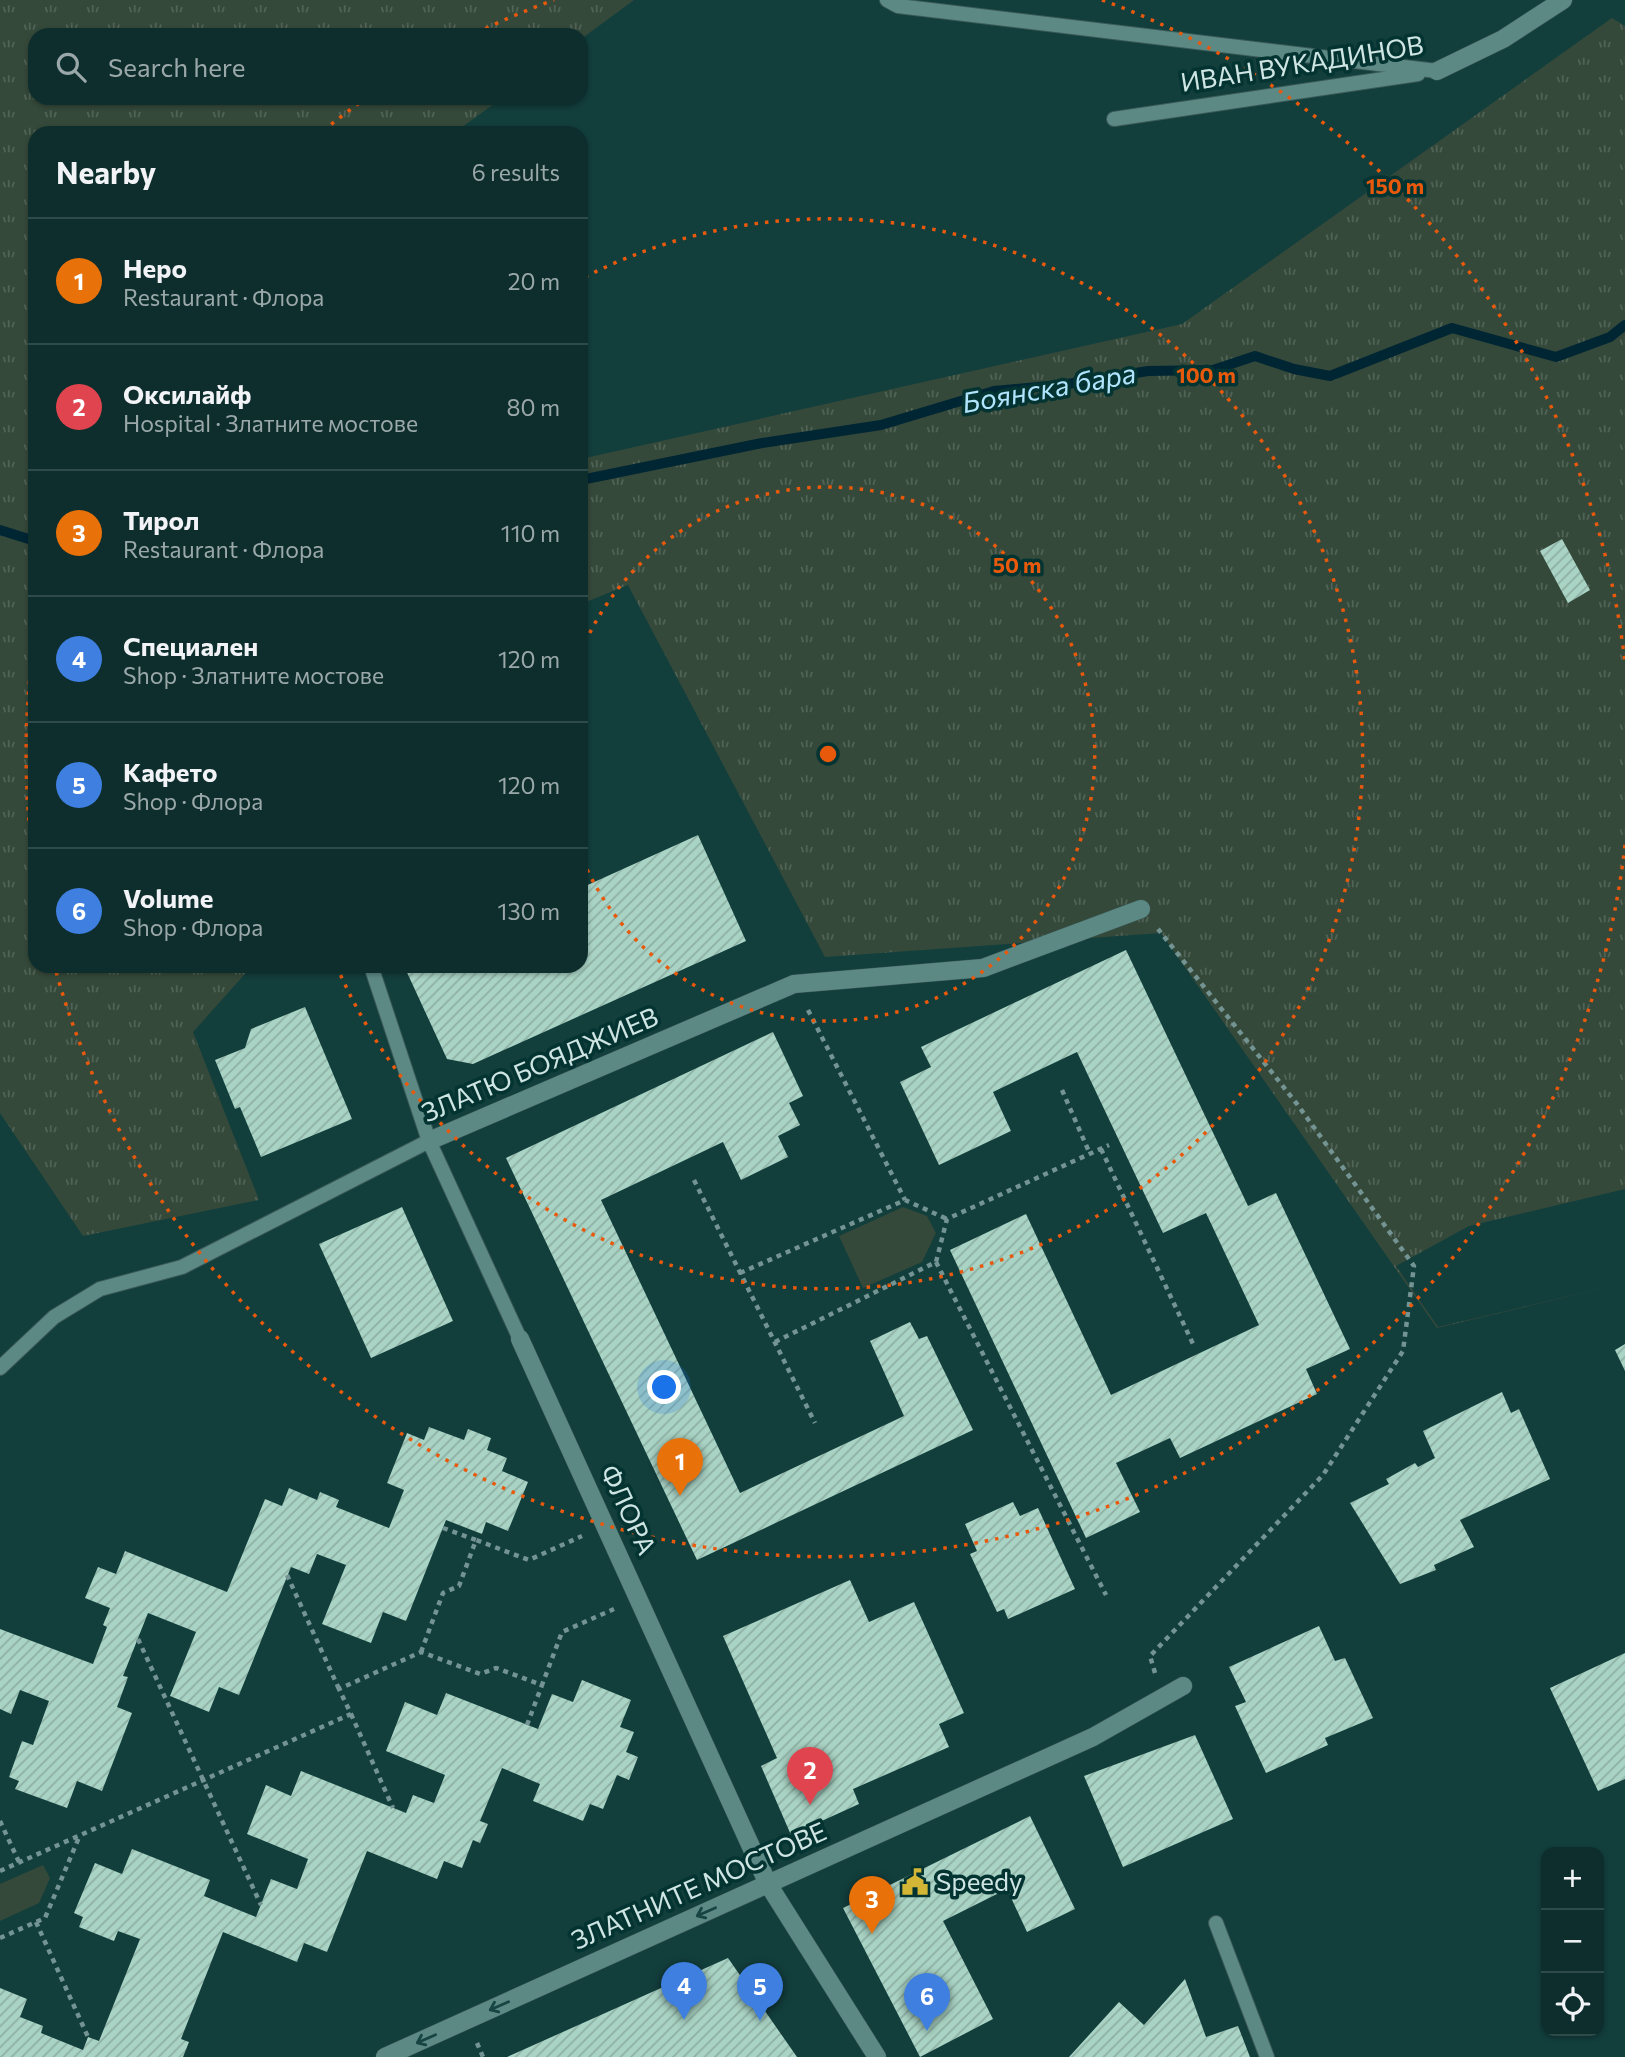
<!DOCTYPE html>
<meta charset="utf-8">
<style>
body{margin:0;font-family:Commissioner,sans-serif;background:#1c3a39;color:#f1f3f6}
.controls{position:absolute;right:21px;bottom:21px;display:grid;overflow:hidden;border-radius:14px;box-shadow:0 2px 5px #0004}
.controls button{width:63px;height:63px;display:grid;place-items:center;padding:0;border:0;border-bottom:2px solid #2e4a49;background:#0e2e2d;color:#f1f3f6;font:35px sans-serif}
.you{position:absolute;left:665px;top:1388px;width:24px;height:24px;margin:-18px;border:5px solid #fff;border-radius:50%;background:#1a73e8;box-shadow:0 0 0 10px #1a73e833}
.badge{display:grid;place-items:center;width:46px;height:46px;border-radius:50%;background:#95b2f1;color:#fff;font-size:23px;font-weight:700}
.pin{position:absolute;translate:-50% -58px;filter:drop-shadow(0 2px 4px #0008)}
.pin::after{content:'';position:absolute;top:37px;width:24px;height:21px;background:inherit;clip-path:polygon(0 0,100% 0,50% 100%)}
.list{margin:0;padding:0;list-style:none}
h2{display:flex;justify-content:space-between;align-items:center;height:91px;margin:0;padding:0 28px;font-size:30px}
h2 small{font-size:23px;font-weight:400;color:#9ba8aa}
.list li{display:grid;grid-template-columns:46px 1fr auto;gap:21px;align-items:center;box-sizing:border-box;height:126px;padding:0 28px;border-top:2px solid #2e4a49}
.list b{display:block;font-size:26px;white-space:nowrap}
.list p{margin:0;font-size:23px;white-space:nowrap;color:#9ba8aa}
.list em{font-size:23px;font-style:normal;color:#9ba8aa}
.icon{flex:none;width:38px;height:38px;fill:none;stroke:currentColor;stroke-width:2;stroke-linecap:round;stroke-linejoin:round}
.map{position:relative;flex:none;width:1625px;height:2057px;overflow:hidden}
.search{position:absolute;background:#0e2e2d;box-shadow:0 2px 5px #0004;left:28px;top:28px;width:560px;height:77px;display:flex;align-items:center;gap:18px;box-sizing:border-box;padding:0 24px;border-radius:21px;color:#9ba8aa;font-size:26px}
.panel{position:absolute;background:#0e2e2d;box-shadow:0 2px 5px #0004;left:28px;top:126px;width:560px;height:847px;border-radius:21px}
.map>svg:first-child{display:block}
</style>
<div class="map">
<svg width="1625" height="2057" viewBox="0 0 1625 2057">
<defs>
<pattern id="grass-tufts" width="24" height="20" patternUnits="userSpaceOnUse" patternTransform="scale(1.75)"><rect width="24" height="20" fill="#35493a"/><path d="M3 7l-1-3M5 7V3M7 7l1-3M15 17l-1-3M17 17v-4M19 17l1-3" fill="none" stroke="#516356"/></pattern>
<pattern id="building-hatch" width="6" height="6" patternUnits="userSpaceOnUse" patternTransform="scale(1.75)"><rect width="6" height="6" fill="#a9d3c4"/><path d="M-1 1l2-2M0 6l6-6M5 7l2-2" fill="none" stroke="#8eb0a4"/></pattern>
</defs>
<rect width="100%" height="100%" fill="#123e3c"/>
<path fill="url(#grass-tufts)" d="M 0,0 L 634,0 L 581,39 L 581,35 L 35,35 L 35,98 L 502,98 L 454,133 L 35,133 L 35,966 L 252,966 L 193,1032 L 259,1200 L 83,1236 L 0,1113 Z
M 1612,18 L 1625,26 L 1625,1189 L 1469,1226 L 1396,1266 L 1438,1327 L 1625,1283 L 1437,1328 L 1161,933 L 825,957 L 628,585 L 581,604 L 581,459 L 1182,324 Z"/>
<path fill="#35493a" d="M 903,1207 L 927,1216 L 936,1233 L 922,1262 L 863,1288 L 839,1236 Z
M 43,1865 L 50,1878 L 39,1903 L 0,1921 L 0,1884 Z"/>
<g fill="none" stroke-linecap="round" stroke-linejoin="round">
<path stroke="#002634" stroke-width="10" d="M 581,480 L 762,443 L 881,425 L 994,391 L 1061,385 L 1148,371 L 1213,370 L 1255,356 L 1294,369 L 1330,376 L 1452,328 L 1556,357 L 1610,337 L 1625,325
M 0,530 L 35,541"/>
</g>
<path fill="url(#building-hatch)" d="M 1562,539 L 1590,590 L 1568,603 L 1540,551 Z
M 698,835 L 746,941 L 473,1064 L 447,1059 L 404,966 L 581,966 L 581,888 Z
M 1126,950 L 1248,1206 L 1276,1193 L 1350,1349 L 1306,1369 L 1317,1394 L 1180,1458 L 1170,1438 L 1116,1463 L 1140,1512 L 1086,1538 L 950,1250 L 1026,1214 L 1111,1395 L 1259,1325 L 1206,1213 L 1163,1233 L 1077,1052 L 993,1092 L 1011,1131 L 939,1165 L 900,1082 L 931,1067 L 921,1047 Z
M 305,1007 L 352,1119 L 261,1157 L 240,1107 L 235,1109 L 215,1060 L 245,1048 L 251,1029 Z
M 773,1032 L 803,1096 L 789,1103 L 800,1125 L 778,1136 L 788,1157 L 741,1180 L 723,1142 L 601,1200 L 740,1493 L 904,1416 L 870,1341 L 910,1322 L 919,1339 L 927,1336 L 973,1430 L 697,1560 L 506,1158 Z
M 402,1207 L 453,1321 L 371,1358 L 319,1244 Z
M 1625,1344 L 1625,1371 L 1615,1350 Z
M 1502,1392 L 1511,1413 L 1519,1409 L 1550,1479 L 1460,1520 L 1474,1547 L 1434,1565 L 1436,1570 L 1400,1584 L 1350,1503 L 1389,1484 L 1386,1479 L 1415,1463 L 1418,1467 L 1435,1458 L 1423,1431 Z
M 429,1427 L 464,1440 L 468,1429 L 491,1438 L 487,1450 L 507,1458 L 502,1471 L 528,1482 L 508,1531 L 486,1522 L 482,1534 L 446,1520 L 406,1621 L 383,1612 L 371,1643 L 322,1624 L 346,1565 L 317,1554 L 309,1574 L 291,1567 L 239,1695 L 219,1687 L 209,1712 L 170,1696 L 196,1632 L 148,1613 L 123,1676 L 128,1677 L 117,1707 L 132,1713 L 102,1791 L 77,1781 L 67,1808 L 15,1789 L 19,1781 L 9,1777 L 22,1741 L 33,1745 L 49,1701 L 20,1690 L 11,1714 L 0,1709 L 0,1629 L 93,1664 L 107,1627 L 103,1625 L 110,1608 L 85,1598 L 98,1567 L 116,1574 L 125,1551 L 227,1592 L 265,1499 L 282,1506 L 289,1488 L 317,1500 L 320,1492 L 339,1500 L 336,1507 L 389,1528 L 404,1490 L 387,1483 L 407,1433 L 424,1440 Z
M 1013,1502 L 1020,1516 L 1038,1508 L 1075,1589 L 1008,1619 L 1004,1609 L 997,1612 L 970,1554 L 977,1551 L 965,1524 Z
M 850,1580 L 869,1622 L 914,1602 L 964,1713 L 939,1724 L 949,1747 L 853,1789 L 859,1804 L 791,1835 L 761,1766 L 777,1758 L 723,1636 Z
M 1319,1626 L 1335,1661 L 1345,1658 L 1373,1718 L 1325,1738 L 1328,1745 L 1266,1773 L 1235,1706 L 1246,1702 L 1229,1667 Z
M 1625,1653 L 1625,1779 L 1598,1791 L 1550,1688 Z
M 582,1680 L 631,1700 L 620,1727 L 634,1732 L 626,1752 L 638,1757 L 629,1780 L 617,1775 L 603,1809 L 590,1804 L 583,1821 L 533,1801 L 540,1784 L 502,1768 L 480,1821 L 488,1824 L 480,1843 L 473,1840 L 462,1868 L 444,1861 L 437,1879 L 367,1851 L 327,1952 L 304,1943 L 297,1962 L 223,1932 L 181,2039 L 189,2042 L 183,2057 L 0,2057 L 0,1988 L 27,1999 L 20,2017 L 43,2026 L 41,2033 L 83,2050 L 88,2037 L 99,2041 L 140,1939 L 118,1931 L 114,1941 L 79,1927 L 83,1917 L 74,1913 L 95,1863 L 122,1874 L 132,1849 L 210,1880 L 204,1896 L 256,1917 L 271,1879 L 297,1889 L 308,1859 L 247,1834 L 266,1785 L 291,1796 L 301,1771 L 406,1813 L 413,1795 L 434,1803 L 445,1775 L 386,1751 L 405,1702 L 437,1715 L 446,1693 L 538,1729 L 552,1694 L 573,1702 Z
M 1195,1735 L 1233,1819 L 1123,1867 L 1084,1776 Z
M 1030,1816 L 1075,1909 L 1027,1932 L 1007,1889 L 943,1921 L 993,2019 L 920,2057 L 843,1908 Z
M 728,1958 L 797,2057 L 507,2057 Z
M 1185,1979 L 1206,2037 L 1238,2026 L 1250,2057 L 1069,2057 L 1119,2002 L 1144,2025 Z"/>
<g fill="none" stroke-linecap="round" stroke-linejoin="round">
<defs>
<path id="service" d="M 887,0 L 898,6 L 1437,71
M 1114,119 L 1418,74
M 371,966 L 429,1141 L 520,1339
M 0,1368 L 54,1317 L 100,1289 L 182,1267 L 429,1141
M 1216,1923 L 1267,2057"/>
<path id="minor" d="M 1437,71 L 1503,39 L 1563,0
M 429,1141 L 794,984 L 983,968 L 1141,909
M 520,1339 L 768,1884 L 877,2057
M 385,2057 L 1093,1737 L 1183,1686"/>
</defs>
<use href="#service" stroke="#3b5a58" stroke-width="16"/>
<use href="#minor" stroke="#3b5a58" stroke-width="19"/>
<path stroke="#739492" stroke-width="4.5" stroke-dasharray="5 5" stroke-linecap="butt" d="M 808,1010 L 905,1200
M 1062,1090 L 1090,1154
M 1101,1149 L 1194,1346
M 694,1180 L 815,1423
M 936,1262 L 1106,1595
M 740,1273 L 905,1200 L 947,1219
M 775,1342 L 936,1262 L 947,1219 L 1109,1145
M 443,1528 L 476,1540
M 287,1575 L 339,1689
M 138,1639 L 261,1905
M 421,1652 L 443,1593 L 459,1586 L 476,1540 L 529,1560 L 582,1536
M 1155,1673 L 1150,1656 L 1323,1475 L 1403,1351 L 1414,1266 L 1297,1104 L 1158,929
M 351,1714 L 393,1808
M 527,1725 L 542,1685
M 0,1821 L 19,1862
M 0,1871 L 351,1714 L 339,1689 L 421,1652 L 480,1674 L 496,1668 L 542,1685 L 562,1632 L 614,1609
M 36,1922 L 88,2037
M 0,1938 L 45,1918 L 80,1835
M 477,2043 L 483,2057"/>
<use href="#service" stroke="#5d8985" stroke-width="14"/>
<use href="#minor" stroke="#5d8985" stroke-width="18"/>
</g>
<defs><path id="oneway-shaft" d="M-6 0H5M1.5-3L5.5 0L1.5 3" fill="none" stroke-width="1.6" stroke-linecap="round" stroke-linejoin="round" transform="scale(1.75)"/></defs>
<g stroke="#164543">
<use href="#oneway-shaft" transform="translate(706 1912) rotate(156)"/>
<use href="#oneway-shaft" transform="translate(499 2006) rotate(156)"/>
<use href="#oneway-shaft" transform="translate(426 2039) rotate(156)"/>
</g>
<g fill="none" stroke="#e8590c" stroke-width="3.5" stroke-dasharray="3.5 7">
<path d="M581 652A267 267 0 1 1 581 856"/>
<path d="M585 277A535 535 0 1 1 337 967"/>
<path d="M1625 845A802 802 0 0 1 55 968M35 873A802 802 0 0 1 35 635M323 131A802 802 0 0 1 362 101M476 33A802 802 0 0 1 554 0M1102 0A802 802 0 0 1 1625 663"/>
</g>
<defs>
<symbol id="civic-bare" viewBox="-9 -9 18 18"><path d="M-.6-6.5H3V-4.5H.6V-3L4-1V1h2V6H-6V1h2V-1L-.6-3ZM-1.2 2.5V6h2.4V2.5Z" fill="#d3b635" stroke="#043432" stroke-width="2.5" paint-order="stroke"/></symbol>
</defs>
<g fill-rule="evenodd">
<use href="#civic-bare" x="896" y="1863" width="38" height="38"/>
</g>
<g text-anchor="middle" stroke-width="7" stroke-linejoin="round" paint-order="stroke">
<g font-size="26" fill="#cee5e3" stroke="#043432">
<text transform="translate(1302 64) rotate(-9)" y="9">ИВАН ВУКАДИНОВ</text>
<text transform="translate(540 1065) rotate(-23)" y="9">ЗЛАТЮ БОЯДЖИЕВ</text>
<text transform="translate(628 1510) rotate(65)" y="9">ФЛОРА</text>
<text transform="translate(699 1886) rotate(-24)" y="9">ЗЛАТНИТЕ МОСТОВЕ</text>
</g>
<g font-size="26" fill="#cee5e3" stroke="#043432" text-anchor="start">
<text x="936" y="1891">Speedy</text>
</g>
<g font-size="28" font-style="italic" fill="#b0e5fd" stroke="#043432">
<text transform="translate(1049 388) rotate(-10)" y="10">Боянска бара</text>
</g>
</g>
<circle cx="828" cy="754" r="10" fill="#e8590c" stroke="#043432" stroke-width="3.5"/>
<g font-size="21" text-anchor="middle" font-weight="bold" fill="#e8590c" stroke="#043432" stroke-width="7" stroke-linejoin="round" paint-order="stroke">
<text x="1395" y="194">150 m</text>
<text x="1206" y="383">100 m</text>
<text x="1017" y="573">50 m</text>
</g>
</svg>
<div class="controls">
<button>+</button>
<button>−</button>
<button><svg class="icon" aria-label="locate" viewBox="0 0 24 24"><circle cx="12" cy="12" r="6"/><path d="M12 2v4M12 18v4M2 12h4M18 12h4"/></svg></button>
</div>
<div class="you"></div>
<div class="pin badge" style="left:680px;top:1496px;background:#e8710a">1</div>
<div class="pin badge" style="left:810px;top:1805px;background:#e0444e">2</div>
<div class="pin badge" style="left:872px;top:1934px;background:#e8710a">3</div>
<div class="pin badge" style="left:684px;top:2020px;background:#3f7fe0">4</div>
<div class="pin badge" style="left:760px;top:2021px;background:#3f7fe0">5</div>
<div class="pin badge" style="left:927px;top:2031px;background:#3f7fe0">6</div>
<div class="search"><svg class="icon" aria-label="search" viewBox="0 0 24 24"><circle cx="10" cy="10" r="6"/><path d="M15 15l6 6"/></svg>Search here</div>
<section class="panel">
<h2>Nearby<small>6 results</small></h2>
<ul class="list">
<li><span class="badge" style="background:#e8710a">1</span><div><b>Неро</b><p>Restaurant · Флора</p></div><em>20 m</em></li>
<li><span class="badge" style="background:#e0444e">2</span><div><b>Оксилайф</b><p>Hospital · Златните мостове</p></div><em>80 m</em></li>
<li><span class="badge" style="background:#e8710a">3</span><div><b>Тирол</b><p>Restaurant · Флора</p></div><em>110 m</em></li>
<li><span class="badge" style="background:#3f7fe0">4</span><div><b>Специален</b><p>Shop · Златните мостове</p></div><em>120 m</em></li>
<li><span class="badge" style="background:#3f7fe0">5</span><div><b>Кафето</b><p>Shop · Флора</p></div><em>120 m</em></li>
<li><span class="badge" style="background:#3f7fe0">6</span><div><b>Volume</b><p>Shop · Флора</p></div><em>130 m</em></li>
</ul>
</section>
</div>
